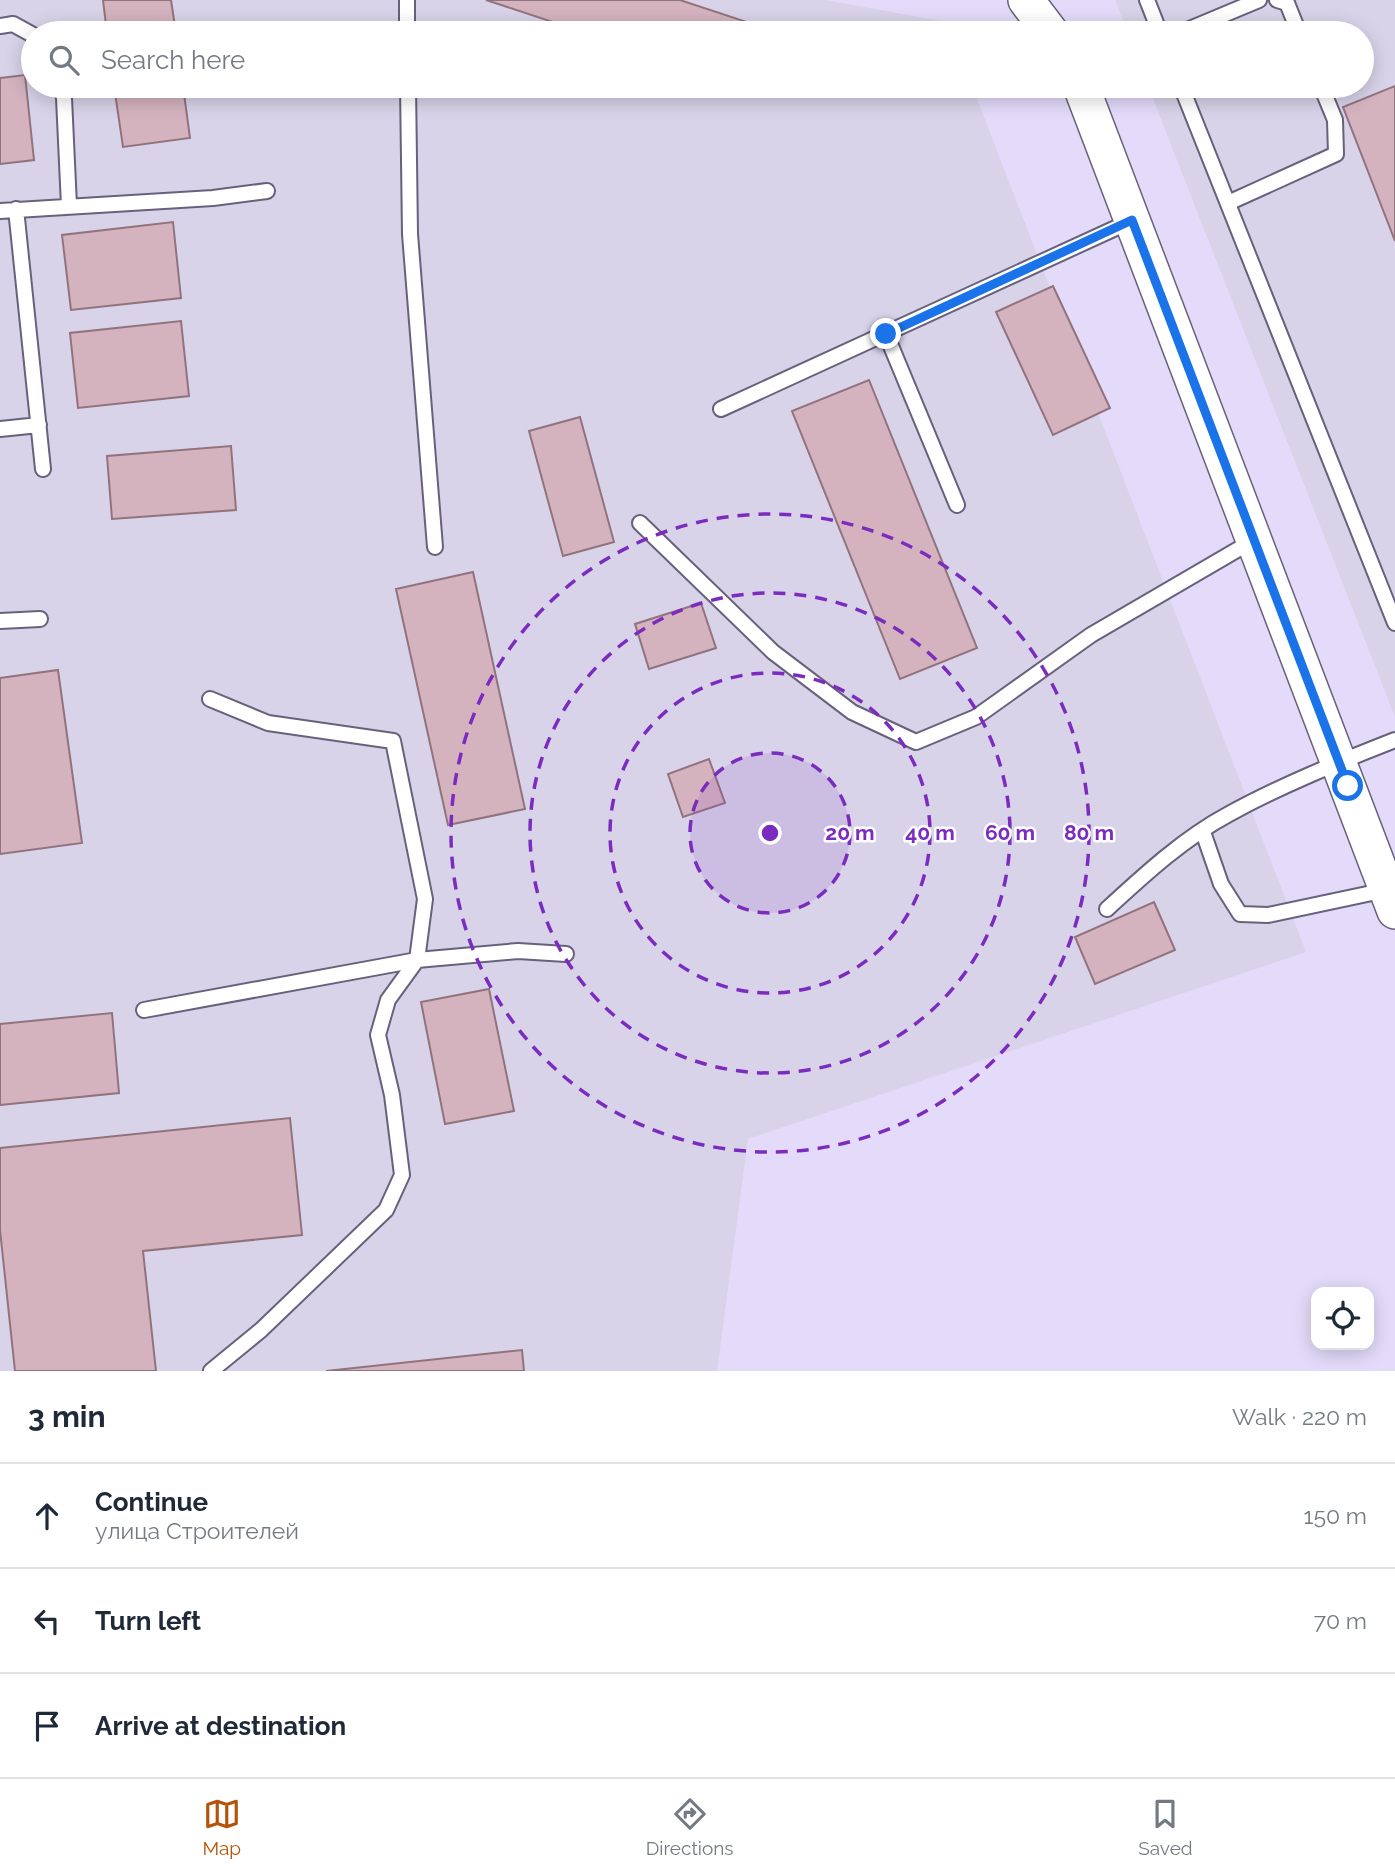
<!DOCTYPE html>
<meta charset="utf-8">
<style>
body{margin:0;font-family:Raleway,sans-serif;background:#f6f6f7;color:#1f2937}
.controls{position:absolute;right:21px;bottom:21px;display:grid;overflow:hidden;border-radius:14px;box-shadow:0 4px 18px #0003}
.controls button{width:63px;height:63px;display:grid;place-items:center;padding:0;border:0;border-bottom:2px solid #e0e1e3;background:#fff;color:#1f2937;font:35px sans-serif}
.stop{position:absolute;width:21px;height:21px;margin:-16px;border:5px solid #1a73e8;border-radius:50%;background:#fff}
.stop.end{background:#1a73e8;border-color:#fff;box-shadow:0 2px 7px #0008}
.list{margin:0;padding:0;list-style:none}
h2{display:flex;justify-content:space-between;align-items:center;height:91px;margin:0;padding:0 28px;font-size:30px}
h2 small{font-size:23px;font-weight:400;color:#747a83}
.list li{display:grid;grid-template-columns:46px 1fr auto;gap:21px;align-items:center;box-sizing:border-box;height:105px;padding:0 28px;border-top:2px solid #e0e1e3}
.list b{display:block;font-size:26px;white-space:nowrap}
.list p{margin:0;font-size:23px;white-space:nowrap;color:#747a83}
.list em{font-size:23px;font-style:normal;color:#747a83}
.icon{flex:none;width:38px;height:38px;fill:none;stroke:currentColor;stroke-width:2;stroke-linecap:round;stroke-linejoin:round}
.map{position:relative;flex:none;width:1395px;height:1371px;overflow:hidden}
.search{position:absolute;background:#fff;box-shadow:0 4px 18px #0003;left:21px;right:21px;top:21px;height:77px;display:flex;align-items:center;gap:18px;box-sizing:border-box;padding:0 24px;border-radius:38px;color:#747a83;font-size:26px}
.sheet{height:406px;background:#fff}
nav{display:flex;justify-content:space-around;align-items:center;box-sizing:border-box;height:98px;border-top:2px solid #e0e1e3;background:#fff;font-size:19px;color:#747a83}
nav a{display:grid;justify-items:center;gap:4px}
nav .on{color:#b45309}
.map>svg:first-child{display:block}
</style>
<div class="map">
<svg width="1395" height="1371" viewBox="0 0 1395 1371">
<rect width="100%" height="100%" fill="#e3dbf9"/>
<path fill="#d8d3e9" d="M 0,0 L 825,0 L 947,22 L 952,33 L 33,33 L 33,86 L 972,86 L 1306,952 L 748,1139 L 717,1371 L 0,1371 Z
M 1115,0 L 1395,0 L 1395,717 L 1148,86 L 1362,86 L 1362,33 L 1128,33 Z"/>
<path fill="#d4b3bf" stroke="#91737e" stroke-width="2" d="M 103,0 L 171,0 L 176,33 L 107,33 Z
M 486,0 L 680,0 L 780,33 L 586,33 Z
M 25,75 L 34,160 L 0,164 L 0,78 Z
M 114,86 L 183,86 L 190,138 L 123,147 Z
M 743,86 L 778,86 L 775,96 Z
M 1395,86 L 1395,241 L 1343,107 Z
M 173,222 L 181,298 L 71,310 L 62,235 Z
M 1053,286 L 1110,408 L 1053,435 L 996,312 Z
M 181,321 L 189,396 L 78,408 L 70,333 Z
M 869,380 L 977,648 L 900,679 L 792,411 Z
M 580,417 L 614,542 L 563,556 L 529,431 Z
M 231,446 L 236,510 L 112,519 L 107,456 Z
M 473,572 L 525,809 L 448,825 L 396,589 Z
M 701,603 L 716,648 L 649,669 L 635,624 Z
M 58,670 L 82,843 L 0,854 L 0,678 Z
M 709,759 L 725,803 L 683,817 L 668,774 Z
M 1154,902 L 1175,950 L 1095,984 L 1075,937 Z
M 489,989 L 514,1111 L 445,1124 L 421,1002 Z
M 112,1013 L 119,1093 L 0,1105 L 0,1024 Z
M 290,1118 L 302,1235 L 143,1251 L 156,1371 L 15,1371 L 0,1230 L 0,1148 Z
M 522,1350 L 524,1371 L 326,1371 Z"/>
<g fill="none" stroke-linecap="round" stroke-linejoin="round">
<defs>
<path id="service" d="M 407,0 L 407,33
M 1147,0 L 1160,33
M 1277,0 L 1287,3 L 1299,33
M 0,26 L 13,24 L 33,35
M 1180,33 L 1259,0
M 61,86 L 64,98 L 69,206
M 408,86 L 410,234 L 435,547
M 1181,86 L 1395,623
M 1228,203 L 1336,154 L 1335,120 L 1321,86
M 16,209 L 43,469
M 0,211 L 213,198 L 267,191
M 886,334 L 957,505
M 721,409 L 1131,221
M 0,429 L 39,425
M 640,523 L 773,652 L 852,712 L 916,742 L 976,717 L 1091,635 L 1254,540
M 0,621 L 40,619
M 210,699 L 268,723 L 393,741 L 425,899 L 417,960 L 388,1000 L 378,1035 L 392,1095 L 402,1175 L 386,1210 L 261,1330 L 211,1371
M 1203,832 L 1221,884 L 1240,914 L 1268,915 L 1386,890
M 1107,909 C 1144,875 1184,838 1229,814 C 1282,785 1339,762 1395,740
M 144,1010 L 417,960 L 518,951 L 566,954"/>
<path id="tertiary" d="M 1026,0 L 1051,33
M 1081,86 L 1395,911"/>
</defs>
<use href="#service" stroke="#67617b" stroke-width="18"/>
<use href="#tertiary" stroke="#67617b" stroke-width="38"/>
<use href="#service" stroke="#fff" stroke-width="14"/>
<use href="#tertiary" stroke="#fff" stroke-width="35"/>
</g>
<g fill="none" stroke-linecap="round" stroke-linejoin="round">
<path stroke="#1a73e8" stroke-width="9" d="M 886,334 L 1132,220 L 1348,786"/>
</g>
<circle cx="770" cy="833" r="80" fill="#7b2cbf" fill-opacity=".12"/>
<g fill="none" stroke="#7b2cbf" stroke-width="3.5" stroke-dasharray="12 9">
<circle cx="770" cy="833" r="80"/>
<circle cx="770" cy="833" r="160"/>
<circle cx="770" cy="833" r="240"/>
<circle cx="770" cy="833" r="319"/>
</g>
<circle cx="770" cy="833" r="10" fill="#7b2cbf" stroke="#fff" stroke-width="3.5"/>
<g font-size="21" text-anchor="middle" font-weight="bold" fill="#7b2cbf" stroke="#fff" stroke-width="5" stroke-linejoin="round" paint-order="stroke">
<text x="850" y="840">20 m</text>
<text x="930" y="840">40 m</text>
<text x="1010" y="840">60 m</text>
<text x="1089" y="840">80 m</text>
</g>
</svg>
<div class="controls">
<button><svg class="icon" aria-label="locate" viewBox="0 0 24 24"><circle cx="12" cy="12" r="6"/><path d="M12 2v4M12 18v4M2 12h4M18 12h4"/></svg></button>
</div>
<div class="stop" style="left:1348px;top:786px"></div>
<div class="stop end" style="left:886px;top:334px"></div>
<div class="search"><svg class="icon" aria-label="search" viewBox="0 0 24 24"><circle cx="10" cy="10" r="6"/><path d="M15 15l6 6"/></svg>Search here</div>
</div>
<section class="sheet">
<h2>3 min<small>Walk · 220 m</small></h2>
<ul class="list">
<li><svg class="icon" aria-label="ahead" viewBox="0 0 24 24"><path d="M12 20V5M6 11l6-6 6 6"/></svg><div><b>Continue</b><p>улица Строителей</p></div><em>150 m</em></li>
<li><svg class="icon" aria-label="left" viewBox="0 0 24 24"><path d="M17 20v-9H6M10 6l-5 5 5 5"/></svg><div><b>Turn left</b></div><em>70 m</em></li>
<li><svg class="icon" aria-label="arrive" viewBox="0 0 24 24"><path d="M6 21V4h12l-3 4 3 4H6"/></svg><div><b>Arrive at destination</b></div></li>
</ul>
</section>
<nav>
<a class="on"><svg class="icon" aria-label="map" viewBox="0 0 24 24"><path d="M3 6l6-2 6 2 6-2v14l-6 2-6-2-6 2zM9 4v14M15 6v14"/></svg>Map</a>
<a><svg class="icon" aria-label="directions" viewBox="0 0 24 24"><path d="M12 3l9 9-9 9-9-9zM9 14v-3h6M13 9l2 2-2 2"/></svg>Directions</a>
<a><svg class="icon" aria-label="saved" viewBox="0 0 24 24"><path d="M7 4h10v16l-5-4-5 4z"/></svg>Saved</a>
</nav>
